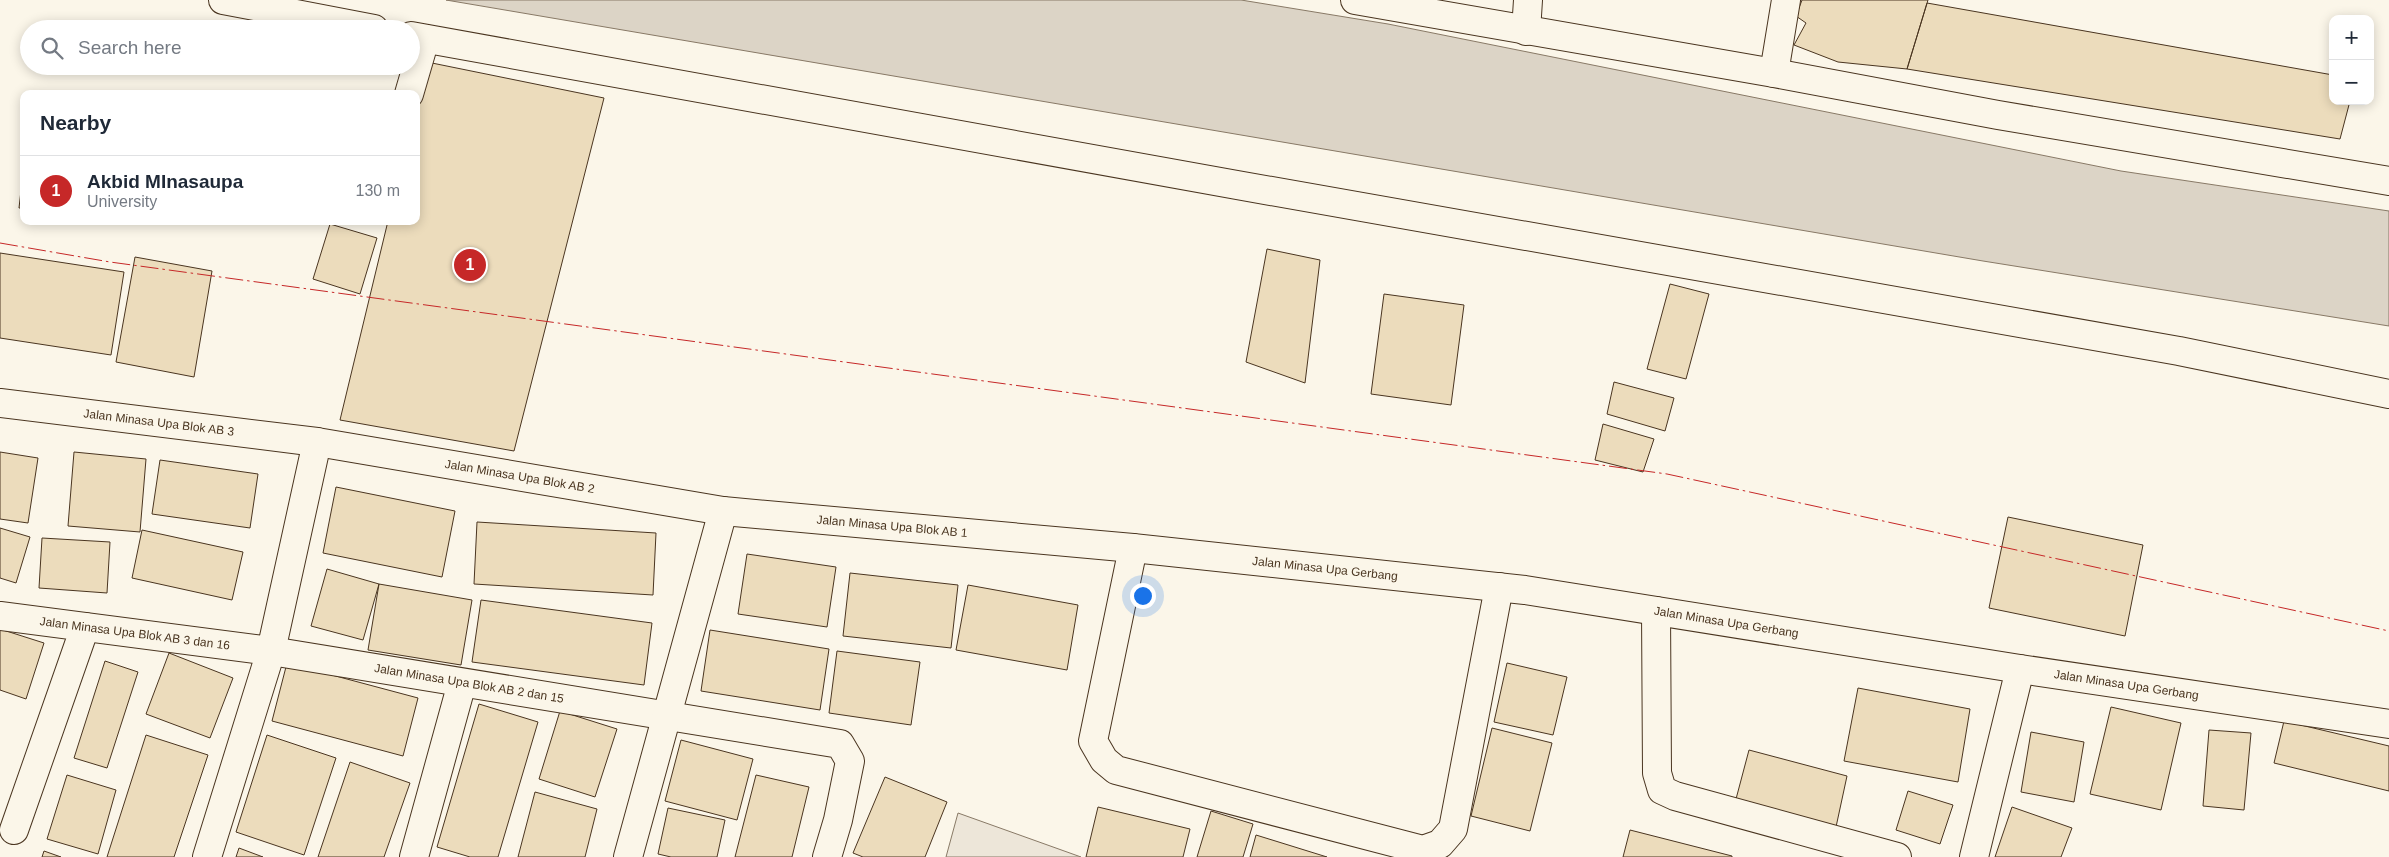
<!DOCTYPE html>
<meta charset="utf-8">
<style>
body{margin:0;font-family:Helvetica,sans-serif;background:#f2f2f3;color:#1f2937}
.controls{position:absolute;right:15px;top:15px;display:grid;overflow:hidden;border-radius:10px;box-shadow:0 2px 12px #0003}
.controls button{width:45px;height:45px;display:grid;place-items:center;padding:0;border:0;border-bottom:1px solid #e0e1e3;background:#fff;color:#1f2937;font:25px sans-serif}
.you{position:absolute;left:1142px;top:595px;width:18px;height:18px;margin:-12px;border:4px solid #fff;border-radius:50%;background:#1a73e8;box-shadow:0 0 0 8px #1a73e833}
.badge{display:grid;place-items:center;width:32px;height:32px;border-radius:50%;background:#c62828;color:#fff;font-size:16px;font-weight:700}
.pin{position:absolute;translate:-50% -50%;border:2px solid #fff;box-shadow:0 1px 5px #0006}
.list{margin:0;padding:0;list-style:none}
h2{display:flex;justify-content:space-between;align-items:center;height:65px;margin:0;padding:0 20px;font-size:21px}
h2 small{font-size:16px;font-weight:400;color:#747a83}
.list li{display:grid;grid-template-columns:32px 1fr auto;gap:15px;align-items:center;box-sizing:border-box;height:70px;padding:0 20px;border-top:1px solid #e0e1e3}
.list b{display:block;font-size:19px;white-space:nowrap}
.list p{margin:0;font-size:16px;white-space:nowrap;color:#747a83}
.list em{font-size:16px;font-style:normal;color:#747a83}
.icon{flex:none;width:28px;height:28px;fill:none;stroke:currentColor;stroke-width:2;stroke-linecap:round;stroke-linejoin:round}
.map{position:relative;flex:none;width:2389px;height:857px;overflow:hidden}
.search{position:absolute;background:#fff;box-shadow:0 2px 12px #0003;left:20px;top:20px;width:400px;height:55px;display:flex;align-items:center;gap:12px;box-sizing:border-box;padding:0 18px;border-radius:28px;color:#747a83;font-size:19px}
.panel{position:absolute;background:#fff;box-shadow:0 2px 12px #0003;left:20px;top:90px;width:400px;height:135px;border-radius:10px}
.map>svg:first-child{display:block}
</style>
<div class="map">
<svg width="2389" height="857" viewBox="0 0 2389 857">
<rect width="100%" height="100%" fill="#fbf6e9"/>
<path fill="#ede6d9" stroke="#887966" d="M 958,813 L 1081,857 L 946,857 Z"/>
<path fill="#dcd4c6" stroke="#887966" d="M 446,0 L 1241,0 L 1388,24 L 2121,171 L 2389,211 L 2389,326 L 1983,261 Z"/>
<path fill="#ecdcbc" stroke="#4a3520" d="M 1802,0 L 1928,0 L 1907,69 L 1838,62 L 1794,45 L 1806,23 L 1796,16 Z
M 1927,3 L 2333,75 L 2333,101 L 2350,101 L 2340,139 L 1907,69 Z
M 427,62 L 604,98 L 514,451 L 340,420 L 388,221 L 416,221 L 416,106 Z
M 24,164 L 24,208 L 19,208 Z
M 330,224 L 377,238 L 360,294 L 313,279 Z
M 1267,249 L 1320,260 L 1305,383 L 1246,362 Z
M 0,253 L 124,272 L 111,355 L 0,338 Z
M 135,257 L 212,271 L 194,377 L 116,362 Z
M 1670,284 L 1709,294 L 1686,379 L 1647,369 Z
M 1384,294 L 1464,305 L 1451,405 L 1371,394 Z
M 1614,382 L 1674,398 L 1665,431 L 1607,414 Z
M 1603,424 L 1654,439 L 1643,472 L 1595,460 Z
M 0,452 L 38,458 L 28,523 L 0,519 Z
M 74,452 L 146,459 L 140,532 L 68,526 Z
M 160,460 L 258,474 L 250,528 L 152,514 Z
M 336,487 L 455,511 L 442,577 L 323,553 Z
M 2008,517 L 2143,545 L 2125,636 L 1989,608 Z
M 477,522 L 656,533 L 653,595 L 474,584 Z
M 0,528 L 30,537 L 16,583 L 0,578 Z
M 142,530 L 243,552 L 232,600 L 132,578 Z
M 42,538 L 110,542 L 107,593 L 39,588 Z
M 747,554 L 836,567 L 827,627 L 738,614 Z
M 327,569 L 379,584 L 363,640 L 311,626 Z
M 850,573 L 958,585 L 951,648 L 843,636 Z
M 379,584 L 472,600 L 461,665 L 368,650 Z
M 968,585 L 1078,605 L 1067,670 L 956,650 Z
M 481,600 L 652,623 L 644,685 L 472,662 Z
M 0,629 L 44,643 L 26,699 L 0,690 Z
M 710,630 L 829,649 L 820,710 L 701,691 Z
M 837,651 L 920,662 L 911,725 L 829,713 Z
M 169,653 L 233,678 L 210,738 L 146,714 Z
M 105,661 L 138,672 L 107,768 L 74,758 Z
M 287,663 L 418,698 L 403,756 L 272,721 Z
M 1507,663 L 1567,677 L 1553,735 L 1494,722 Z
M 1858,688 L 1970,709 L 1958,782 L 1844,761 Z
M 479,704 L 538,722 L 498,857 L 470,857 L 437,847 Z
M 2111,707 L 2181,723 L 2161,810 L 2090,794 Z
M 560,711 L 617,729 L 595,797 L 539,779 Z
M 2284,721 L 2389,746 L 2389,791 L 2274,763 Z
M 1492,728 L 1552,743 L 1530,831 L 1471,816 Z
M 2209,730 L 2251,733 L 2244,810 L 2203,806 Z
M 2031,732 L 2084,742 L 2074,802 L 2021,792 Z
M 146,735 L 208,755 L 174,857 L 107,857 Z
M 267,735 L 336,758 L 304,855 L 236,832 Z
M 681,740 L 753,759 L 737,820 L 665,801 Z
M 1749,750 L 1847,776 L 1836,827 L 1736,799 Z
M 350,762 L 410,783 L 384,857 L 318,857 Z
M 67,775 L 116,790 L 98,854 L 47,839 Z
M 756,775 L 809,787 L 792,857 L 735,857 Z
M 885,777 L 947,802 L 925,857 L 863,857 L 853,853 Z
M 1908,791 L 1953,805 L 1940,844 L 1896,830 Z
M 535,792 L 597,809 L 585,857 L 518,857 Z
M 1098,807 L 1190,829 L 1183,857 L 1086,857 Z
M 2012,807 L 2072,828 L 2061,857 L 1995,857 Z
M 668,808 L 725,820 L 717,857 L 671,857 L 658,854 Z
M 1211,811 L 1253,824 L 1243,857 L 1197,857 Z
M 1630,830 L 1732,856 L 1732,857 L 1623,857 Z
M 1256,835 L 1327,857 L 1250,857 Z
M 239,848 L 263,857 L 236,857 Z
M 44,851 L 61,857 L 42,857 Z"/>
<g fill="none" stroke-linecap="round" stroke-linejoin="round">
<defs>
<g id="minor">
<path d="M 223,0 L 374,29"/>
<path d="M 1355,0 L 1774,73 L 1998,115 L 2389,181"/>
<path d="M 1526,31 L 1528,0"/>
<path d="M 411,36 L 1237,185 L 2179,351 L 2389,394"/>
<path d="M 1774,73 L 1786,0"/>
<path d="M 409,94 L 425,39"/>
<path id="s1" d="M 0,403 L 317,442 L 723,511 L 1133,548 L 1525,590 L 2020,669 L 2389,724"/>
<path d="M 1133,548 L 1093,741 L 1104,760 L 1116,770 L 1423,850 L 1440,844 L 1453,829 L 1499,587"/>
<path d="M 1656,611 L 1657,773 L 1662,790 L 1675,796 L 1897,857"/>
<path id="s2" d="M 0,616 L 271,651 L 840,744 L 850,761 L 838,820 L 827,857"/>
<path d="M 14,830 L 85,627"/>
<path d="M 207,857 L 271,651 L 317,442"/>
<path d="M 414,857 L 462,683"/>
<path d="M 628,857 L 723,511"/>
<path d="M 1974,857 L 2020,669"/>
</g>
</defs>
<use href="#minor" stroke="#4a3520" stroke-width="30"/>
<use href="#minor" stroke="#fbf6e9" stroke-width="28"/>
<path stroke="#c62828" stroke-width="1" stroke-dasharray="18 4 2.5 4" stroke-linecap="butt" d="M 0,243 L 110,262 L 1667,474 L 2389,631"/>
</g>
<g text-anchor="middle" stroke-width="4" stroke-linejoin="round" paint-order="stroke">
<g font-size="12" fill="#4a3520" stroke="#fbf6e9">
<text dy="4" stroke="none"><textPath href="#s1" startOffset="160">Jalan Minasa Upa Blok AB 3</textPath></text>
<text dy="4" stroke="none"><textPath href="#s1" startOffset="525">Jalan Minasa Upa Blok AB 2</textPath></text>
<text dy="4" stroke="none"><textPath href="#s1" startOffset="901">Jalan Minasa Upa Blok AB 1</textPath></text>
<text dy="4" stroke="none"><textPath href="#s1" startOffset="1336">Jalan Minasa Upa Gerbang</textPath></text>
<text dy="4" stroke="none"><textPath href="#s1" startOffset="1741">Jalan Minasa Upa Gerbang</textPath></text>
<text dy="4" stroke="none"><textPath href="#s2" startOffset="136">Jalan Minasa Upa Blok AB 3 dan 16</textPath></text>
<text dy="4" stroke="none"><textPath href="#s2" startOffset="474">Jalan Minasa Upa Blok AB 2 dan 15</textPath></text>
<text dy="4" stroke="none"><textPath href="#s1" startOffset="2146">Jalan Minasa Upa Gerbang</textPath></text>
</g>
</g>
</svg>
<div class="controls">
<button>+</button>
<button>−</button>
</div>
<div class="you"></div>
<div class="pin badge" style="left:470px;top:265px">1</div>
<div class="search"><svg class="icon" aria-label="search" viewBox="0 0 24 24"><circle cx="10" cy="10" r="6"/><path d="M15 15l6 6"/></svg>Search here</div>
<section class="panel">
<h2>Nearby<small></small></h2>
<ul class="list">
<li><span class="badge">1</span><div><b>Akbid MInasaupa</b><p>University</p></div><em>130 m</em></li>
</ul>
</section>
</div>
